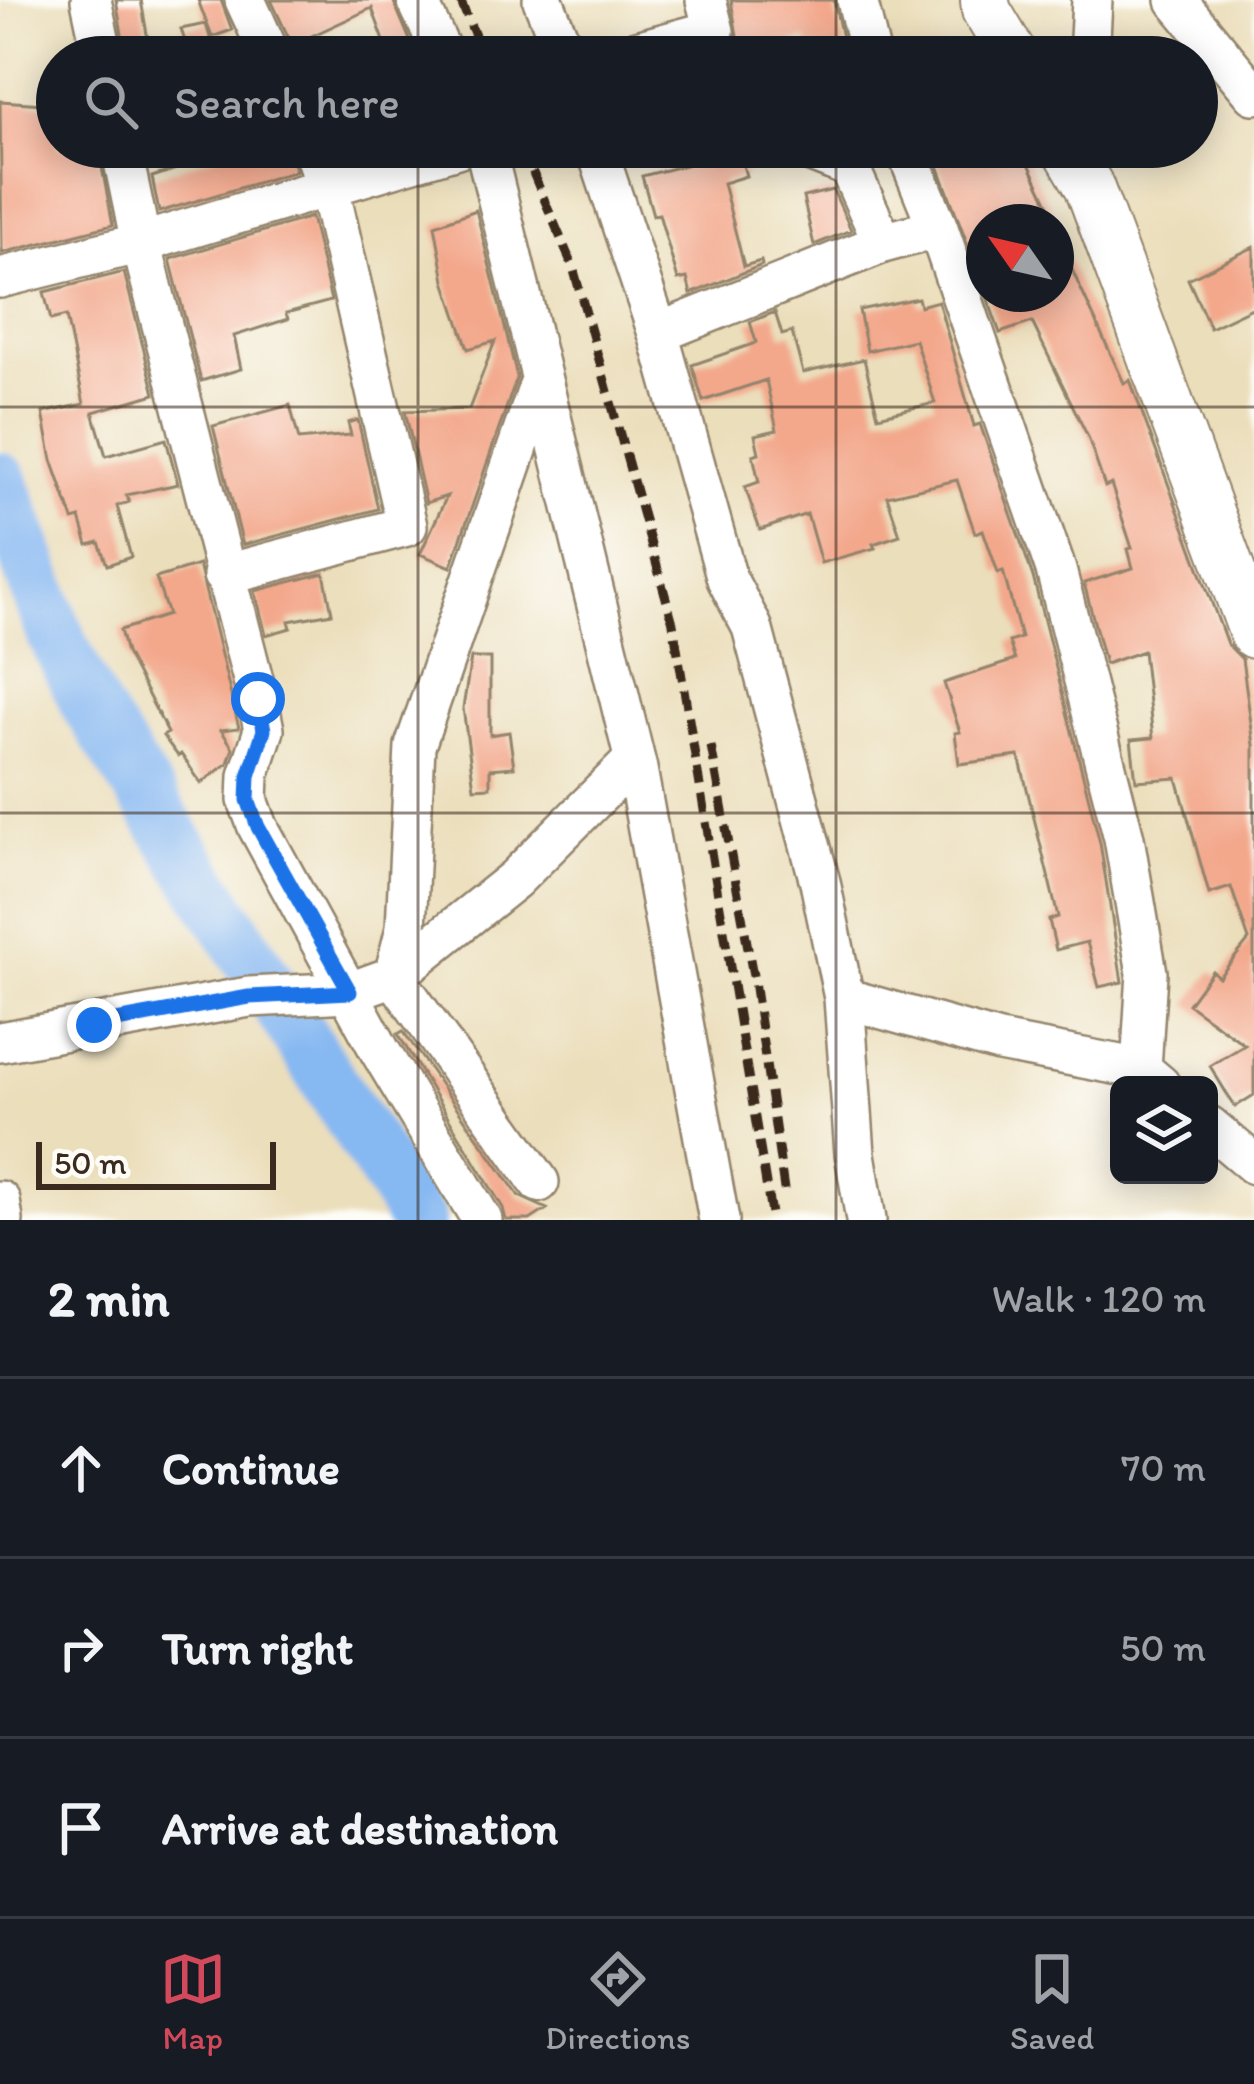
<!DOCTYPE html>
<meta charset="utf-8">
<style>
body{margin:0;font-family:Itim,sans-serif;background:#242831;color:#f1f3f6}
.controls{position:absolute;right:36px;bottom:36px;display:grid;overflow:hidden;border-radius:18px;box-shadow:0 6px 30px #0003}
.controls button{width:108px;height:108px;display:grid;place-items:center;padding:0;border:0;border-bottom:3px solid #363941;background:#171b24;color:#f1f3f6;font:60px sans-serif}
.compass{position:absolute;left:966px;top:204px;width:108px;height:108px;border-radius:50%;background:#171b24;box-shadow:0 6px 30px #0003;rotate:304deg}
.scale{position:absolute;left:36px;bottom:30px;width:240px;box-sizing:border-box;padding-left:12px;border:6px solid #3b2a1e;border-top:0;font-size:33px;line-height:42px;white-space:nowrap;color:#3b2a1e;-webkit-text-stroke:9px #fdfcf7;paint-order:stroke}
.stop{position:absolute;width:36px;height:36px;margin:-27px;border:9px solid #1a73e8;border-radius:50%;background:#fff}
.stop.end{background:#1a73e8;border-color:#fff;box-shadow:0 3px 12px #0008}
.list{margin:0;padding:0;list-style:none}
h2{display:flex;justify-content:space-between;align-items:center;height:156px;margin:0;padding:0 48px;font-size:51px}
h2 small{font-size:39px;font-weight:400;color:#9ea1a6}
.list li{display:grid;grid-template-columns:78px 1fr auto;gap:36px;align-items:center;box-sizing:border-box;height:180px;padding:0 48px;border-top:3px solid #363941}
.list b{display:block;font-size:45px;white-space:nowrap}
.list em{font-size:39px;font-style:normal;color:#9ea1a6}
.icon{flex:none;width:66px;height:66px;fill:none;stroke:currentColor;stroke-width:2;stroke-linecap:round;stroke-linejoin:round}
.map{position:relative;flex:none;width:1254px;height:1220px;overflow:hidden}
.search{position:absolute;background:#171b24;box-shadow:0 6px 30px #0003;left:36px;right:36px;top:36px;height:132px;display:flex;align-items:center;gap:30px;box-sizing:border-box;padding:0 42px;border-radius:66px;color:#9ea1a6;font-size:45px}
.sheet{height:696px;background:#171b24}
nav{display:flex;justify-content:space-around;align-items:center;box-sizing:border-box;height:168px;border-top:3px solid #363941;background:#171b24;font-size:33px;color:#9ea1a6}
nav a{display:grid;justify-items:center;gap:6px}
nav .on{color:#d1495b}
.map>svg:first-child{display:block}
</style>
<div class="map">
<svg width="1254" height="1220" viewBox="0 0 1254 1220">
<rect width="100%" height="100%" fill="#fdfcf7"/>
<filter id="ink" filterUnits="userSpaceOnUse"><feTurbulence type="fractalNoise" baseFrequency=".00833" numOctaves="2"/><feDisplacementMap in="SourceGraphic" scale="24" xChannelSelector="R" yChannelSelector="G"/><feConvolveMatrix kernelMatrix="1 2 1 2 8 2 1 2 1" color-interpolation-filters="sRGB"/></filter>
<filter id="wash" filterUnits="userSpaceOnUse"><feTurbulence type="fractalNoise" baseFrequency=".004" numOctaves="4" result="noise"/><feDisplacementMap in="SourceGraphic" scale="48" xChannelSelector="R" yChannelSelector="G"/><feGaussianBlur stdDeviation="2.7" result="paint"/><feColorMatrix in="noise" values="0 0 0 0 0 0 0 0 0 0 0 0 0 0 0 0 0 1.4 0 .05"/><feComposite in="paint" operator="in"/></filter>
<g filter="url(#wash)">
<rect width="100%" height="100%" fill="#ebdebb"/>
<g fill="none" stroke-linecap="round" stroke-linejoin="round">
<path stroke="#86b8f2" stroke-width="57" d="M 0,481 L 55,634 L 91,708 L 417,1220"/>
</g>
<g id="blocks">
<path fill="#f3a88c" d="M 116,0 L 141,0 L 151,57 L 126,57 Z
M 198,0 L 221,0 L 232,30 L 212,37 Z
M 271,0 L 393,0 L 417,57 L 390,57 L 372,8 L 292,45 Z
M 731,0 L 834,0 L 846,57 L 819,57 L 817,47 L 809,49 L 806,39 L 749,57 L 717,57 L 731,48 L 737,36 Z
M 206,24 L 216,57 L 190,57 L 181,29 Z
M 0,101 L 57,105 L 57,147 L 98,147 L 113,225 L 2,253 Z
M 243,147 L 287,147 L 296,171 L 159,212 L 152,177 Z
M 680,147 L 738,147 L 746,176 L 723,183 L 744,266 L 761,261 L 762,265 L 691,294 L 687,278 L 678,280 L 659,214 L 653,215 L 642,176 L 686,165 Z
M 975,147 L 1021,147 L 1057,222 L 984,222 L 984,288 L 934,155 L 940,154 L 942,162 Z
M 833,190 L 851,230 L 814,245 L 803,197 Z
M 476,210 L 517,377 L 451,567 L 420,554 L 447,496 L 426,503 L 405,411 L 469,409 L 495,341 L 468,349 L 445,281 L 435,225 Z
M 311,217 L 331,301 L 286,313 L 288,319 L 234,336 L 241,369 L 201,381 L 170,259 Z
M 1056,235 L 1124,383 L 1130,380 L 1227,644 L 1242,659 L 1254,745 L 1254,1095 L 1235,1107 L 1210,1066 L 1245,1045 L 1188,1004 L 1212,971 L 1219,977 L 1249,940 L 1231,887 L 1209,894 L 1177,778 L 1136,781 L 1131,740 L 1153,738 L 1143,651 L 1105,664 L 1084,583 L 1133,568 L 1128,549 L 1132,548 L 1111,484 L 1105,487 L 1088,437 L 1032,322 L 1000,333 L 986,294 L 1056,294 Z
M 1254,247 L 1254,307 L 1210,328 L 1188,279 Z
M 124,272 L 155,394 L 93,412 L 106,456 L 166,439 L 178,484 L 126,495 L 129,502 L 117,506 L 131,557 L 107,565 L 99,542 L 88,545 L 80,518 L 73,520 L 52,460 L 43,413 L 84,404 L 66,316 L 51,320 L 44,292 Z
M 918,298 L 920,306 L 938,301 L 974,426 L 980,424 L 1033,577 L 1100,843 L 1122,982 L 1099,987 L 1087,942 L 1056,950 L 1049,920 L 1058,917 L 1019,756 L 959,764 L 955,733 L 960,732 L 944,683 L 1015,660 L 1009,642 L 1021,638 L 1003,571 L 998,573 L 983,530 L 975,533 L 957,480 L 887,496 L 900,535 L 873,544 L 875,548 L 821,563 L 807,514 L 760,530 L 745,487 L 759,482 L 753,455 L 759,453 L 755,435 L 777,430 L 766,380 L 703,401 L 696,378 L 692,365 L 753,344 L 756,342 L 750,322 L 775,312 L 782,335 L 792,332 L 803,373 L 864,359 L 878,416 L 935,403 L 915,340 L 867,351 L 859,310 Z
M 290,405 L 299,440 L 351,435 L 348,423 L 358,420 L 378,509 L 243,545 L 213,426 Z
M 199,565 L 239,728 L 221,730 L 233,748 L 228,763 L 201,783 L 181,754 L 178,756 L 163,736 L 168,733 L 126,653 L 120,630 L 168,615 L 156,578 Z
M 324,573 L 332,613 L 289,621 L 291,628 L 266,635 L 255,591 Z
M 471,658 L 490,658 L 490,735 L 509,732 L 514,767 L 490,769 L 490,787 L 474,788 L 463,708 Z
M 403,1031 L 519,1196 L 547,1209 L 530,1220 L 506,1220 L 503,1208 L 398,1034 Z"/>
</g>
</g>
<g filter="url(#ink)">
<use href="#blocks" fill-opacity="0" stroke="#93846c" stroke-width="3"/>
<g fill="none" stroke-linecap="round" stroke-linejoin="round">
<defs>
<path id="minor" d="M 91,0 L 103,57
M 245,0 L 271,57
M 417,0 L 444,57
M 543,0 L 566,57
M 857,0 L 871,57
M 1176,0 L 1254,94
M 696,46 L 692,36 L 714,31 L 706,0
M 614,57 L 692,36
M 1089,57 L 1092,0
M 121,147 L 141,243 L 258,699 L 264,730 L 249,776 L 248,800 L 258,827 L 380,1051 L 482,1220
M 485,147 L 637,769 L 719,1220
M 596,147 L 658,333 L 727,579 L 752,627 L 820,882 L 844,998 L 855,1154 L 866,1220
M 799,147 L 849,167 L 883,243
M 905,147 L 938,228 L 1056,570 L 1124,838 L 1147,973 L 1141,1069
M 0,278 L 141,243 L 460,147
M 658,333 L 883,243 L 938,228
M 223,575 L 407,526 L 329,188 L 311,147
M 844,998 L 999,1042 L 1141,1069 L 1160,1085
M 0,1042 L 249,997 L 350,992 L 394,976 L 515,879 L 634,760
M 1209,1126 L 1254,1164
M 539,1182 L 394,976 L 406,928 L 415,746 L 541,380
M 0,1201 L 3,1220"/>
<path id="major" d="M 985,0 L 986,10 L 1014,57
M 1066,147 L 1089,186 L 1254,634"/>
</defs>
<use href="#minor" stroke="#93846c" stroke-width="44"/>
<use href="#major" stroke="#93846c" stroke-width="52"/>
<use href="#minor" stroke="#fff" stroke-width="39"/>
<use href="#major" stroke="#fff" stroke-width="48"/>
<path stroke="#3b2a1e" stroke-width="9" stroke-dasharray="18 9" stroke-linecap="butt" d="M 460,0 L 484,57
M 522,147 L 573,267 L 673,623 L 772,1220
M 711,746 L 754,981 L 785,1196"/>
</g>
</g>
<g fill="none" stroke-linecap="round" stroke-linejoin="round" filter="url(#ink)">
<path stroke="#1a73e8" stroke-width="15" d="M 94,1025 L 249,997 L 350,992 L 258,827 L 248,800 L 249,776 L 264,730 L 258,699"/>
</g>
<path fill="none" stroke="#3b2a1e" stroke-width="3" stroke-opacity="0.55" d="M 418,0 L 418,57M 836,0 L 836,57M 418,147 L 418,1220M 836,147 L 836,1220M 0,407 L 1254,407M 0,813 L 1254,813"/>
</svg>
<div class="controls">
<button><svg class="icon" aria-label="layers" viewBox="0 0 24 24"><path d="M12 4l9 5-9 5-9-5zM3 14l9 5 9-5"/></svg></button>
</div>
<svg class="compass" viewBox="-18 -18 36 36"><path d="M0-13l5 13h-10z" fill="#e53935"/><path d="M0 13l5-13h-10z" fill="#9ea1a6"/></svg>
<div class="scale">50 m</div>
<div class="stop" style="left:258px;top:699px"></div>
<div class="stop end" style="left:94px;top:1025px"></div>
<div class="search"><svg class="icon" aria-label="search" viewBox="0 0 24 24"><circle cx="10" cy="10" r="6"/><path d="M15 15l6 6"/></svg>Search here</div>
</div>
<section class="sheet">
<h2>2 min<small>Walk · 120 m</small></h2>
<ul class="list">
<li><svg class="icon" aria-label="ahead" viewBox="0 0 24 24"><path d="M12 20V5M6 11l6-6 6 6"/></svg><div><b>Continue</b></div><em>70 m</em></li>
<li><svg class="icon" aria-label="right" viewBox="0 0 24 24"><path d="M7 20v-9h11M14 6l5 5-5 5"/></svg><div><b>Turn right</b></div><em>50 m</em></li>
<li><svg class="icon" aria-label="arrive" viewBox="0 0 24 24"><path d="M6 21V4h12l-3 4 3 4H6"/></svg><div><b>Arrive at destination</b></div></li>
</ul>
</section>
<nav>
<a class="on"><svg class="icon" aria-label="map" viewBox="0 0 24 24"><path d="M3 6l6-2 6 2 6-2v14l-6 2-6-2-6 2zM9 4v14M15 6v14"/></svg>Map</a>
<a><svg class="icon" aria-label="directions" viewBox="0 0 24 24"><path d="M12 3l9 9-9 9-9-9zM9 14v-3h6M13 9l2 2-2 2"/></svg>Directions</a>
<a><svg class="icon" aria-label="saved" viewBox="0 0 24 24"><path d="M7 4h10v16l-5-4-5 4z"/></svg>Saved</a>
</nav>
